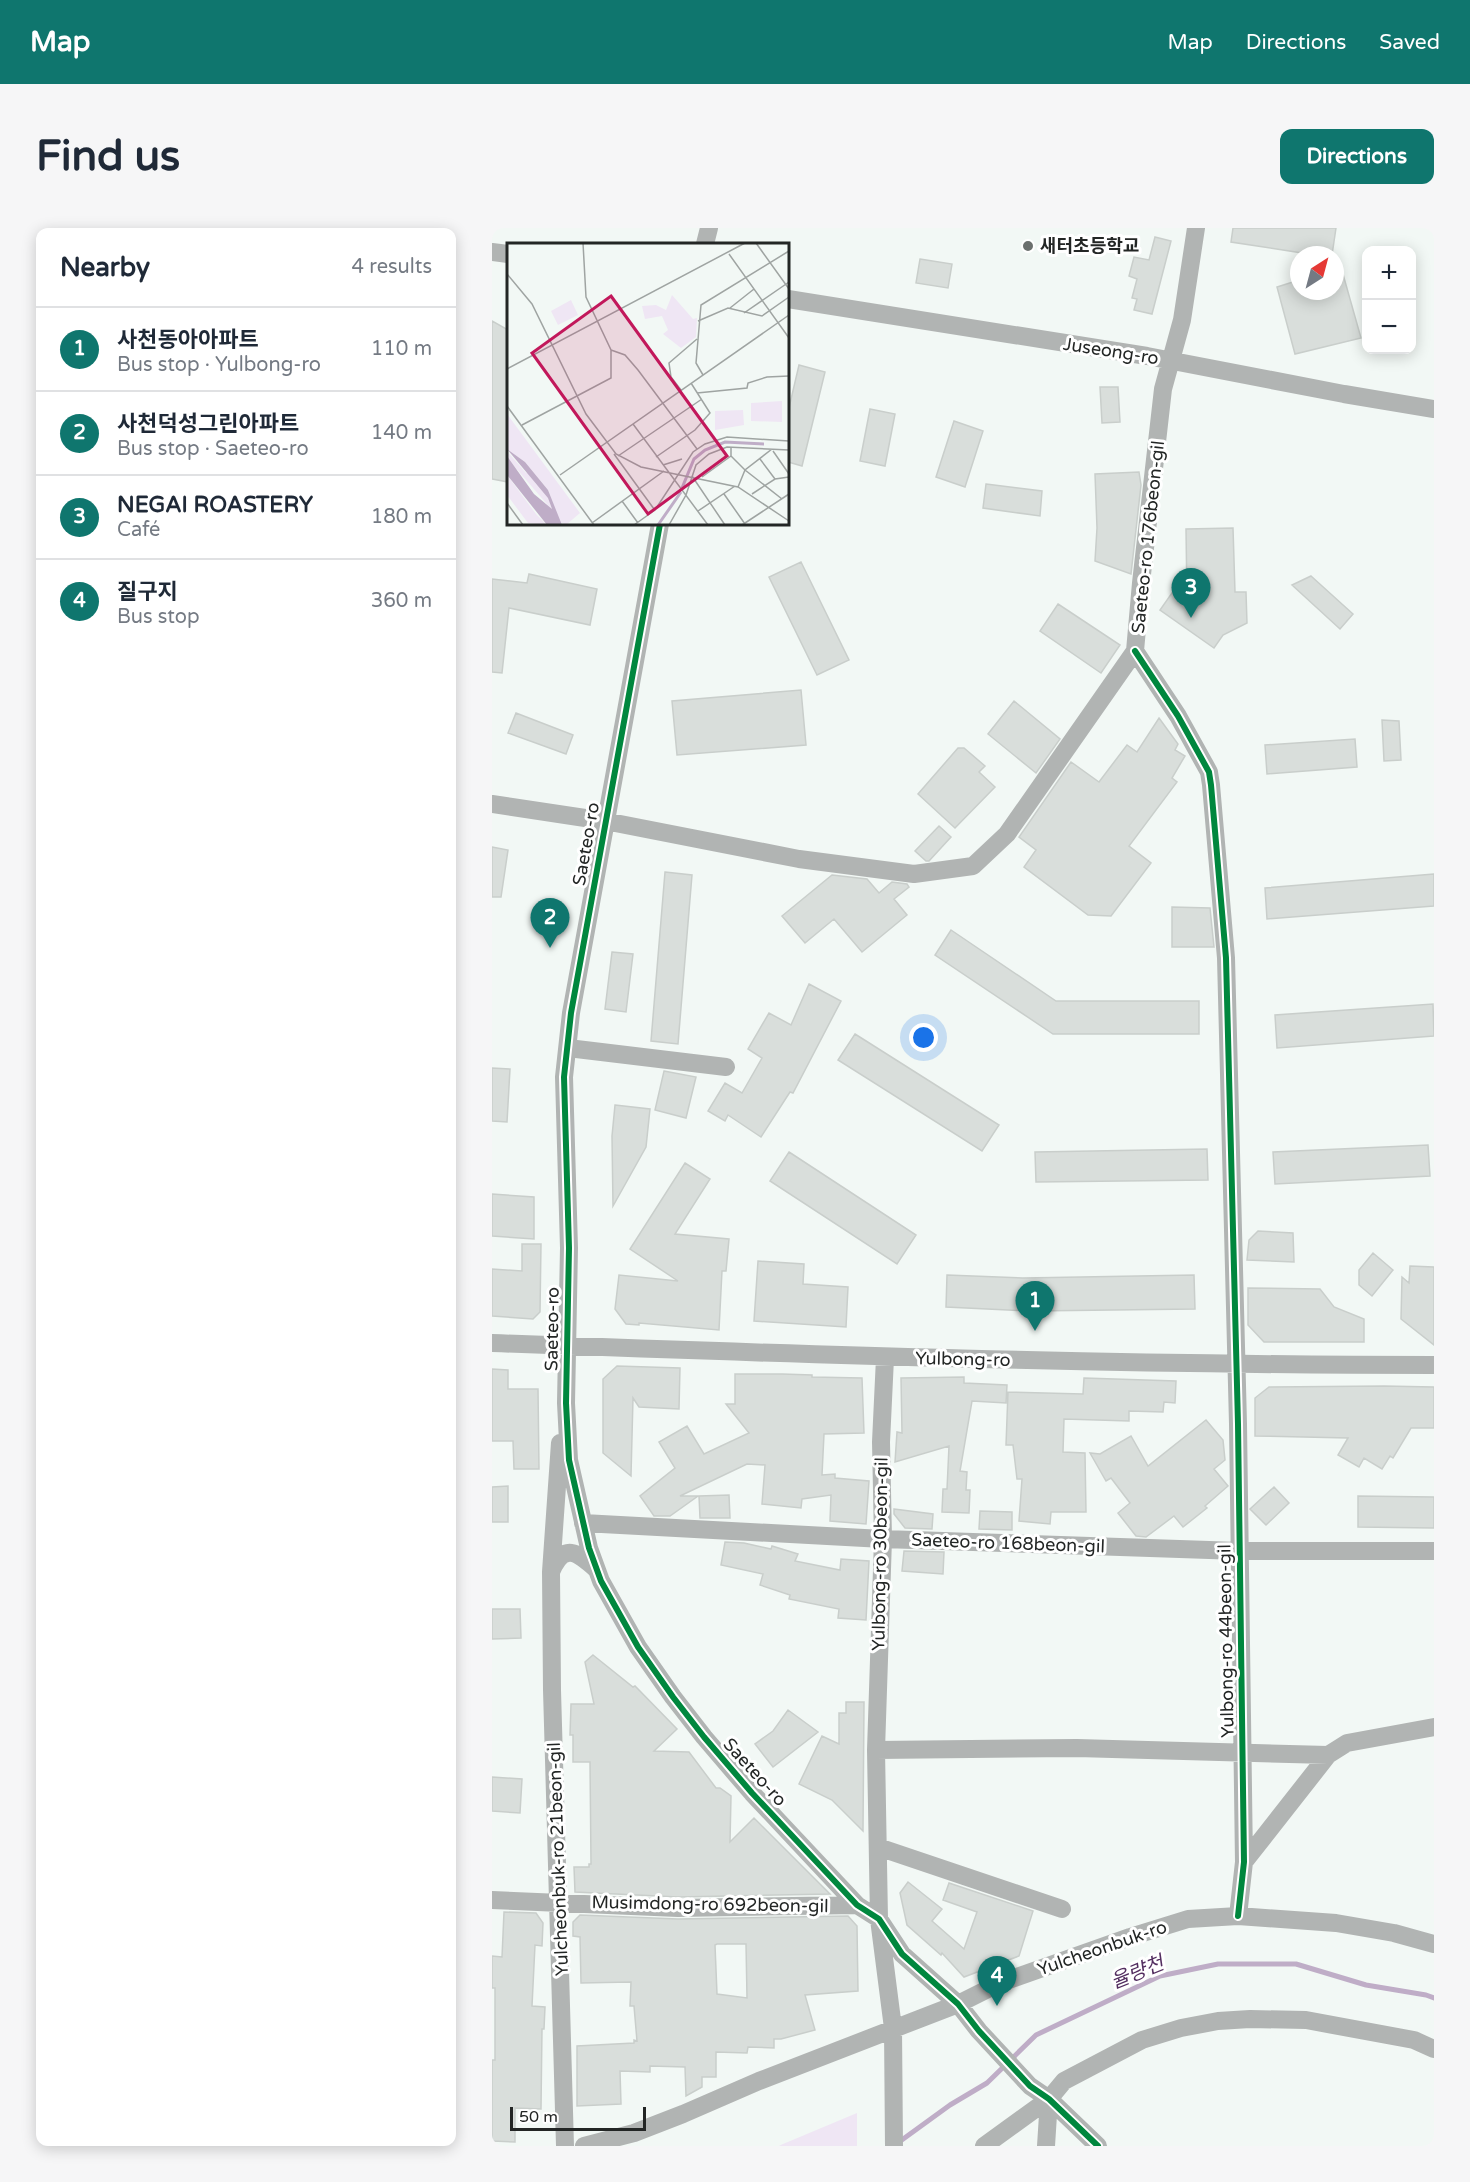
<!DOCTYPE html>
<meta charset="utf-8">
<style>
body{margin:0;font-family:"Varela Round","Noto Sans KR",sans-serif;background:#f6f6f7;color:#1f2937}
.controls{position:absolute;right:18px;top:18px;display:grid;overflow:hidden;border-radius:12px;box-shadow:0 3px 15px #0003}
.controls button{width:54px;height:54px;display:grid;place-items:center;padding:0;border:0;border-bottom:2px solid #e0e1e3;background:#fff;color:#1f2937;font:30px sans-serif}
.compass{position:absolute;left:798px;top:18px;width:54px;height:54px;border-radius:50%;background:#fff;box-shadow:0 3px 15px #0003;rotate:36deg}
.scale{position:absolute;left:18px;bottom:15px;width:136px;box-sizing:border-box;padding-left:6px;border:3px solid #232625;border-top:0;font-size:16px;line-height:21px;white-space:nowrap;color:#232625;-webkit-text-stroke:4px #fff;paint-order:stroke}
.you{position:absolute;left:432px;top:810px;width:21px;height:21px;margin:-15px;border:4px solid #fff;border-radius:50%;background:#1a73e8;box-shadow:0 0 0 9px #1a73e833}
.badge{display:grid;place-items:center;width:39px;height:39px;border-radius:50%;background:#0f766e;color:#fff;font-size:20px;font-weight:700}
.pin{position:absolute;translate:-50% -50px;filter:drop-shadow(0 2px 3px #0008)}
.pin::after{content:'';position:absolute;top:32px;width:21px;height:18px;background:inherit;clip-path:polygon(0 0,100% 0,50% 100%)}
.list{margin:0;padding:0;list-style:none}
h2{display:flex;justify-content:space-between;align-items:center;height:78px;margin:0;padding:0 24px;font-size:26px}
h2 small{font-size:20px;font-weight:400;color:#747a83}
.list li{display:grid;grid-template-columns:39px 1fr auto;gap:18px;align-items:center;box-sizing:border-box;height:84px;padding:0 24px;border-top:2px solid #e0e1e3}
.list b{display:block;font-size:22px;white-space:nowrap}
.list p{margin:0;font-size:20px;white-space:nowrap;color:#747a83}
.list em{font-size:20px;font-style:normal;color:#747a83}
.map{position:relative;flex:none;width:942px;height:1918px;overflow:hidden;border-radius:12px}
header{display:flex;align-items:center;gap:36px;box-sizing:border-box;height:84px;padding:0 30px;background:#0f766e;color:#fff}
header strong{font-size:28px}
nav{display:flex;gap:33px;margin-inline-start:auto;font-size:21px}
.intro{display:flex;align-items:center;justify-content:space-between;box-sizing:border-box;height:144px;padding:0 36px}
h1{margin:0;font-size:42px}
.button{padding:15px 27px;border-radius:12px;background:#0f766e;color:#fff;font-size:21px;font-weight:700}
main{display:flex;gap:36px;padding:0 36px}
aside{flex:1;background:#fff;border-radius:12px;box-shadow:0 3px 15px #0003}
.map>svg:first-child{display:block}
</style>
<header>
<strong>Map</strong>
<nav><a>Map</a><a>Directions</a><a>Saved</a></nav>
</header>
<div class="intro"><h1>Find us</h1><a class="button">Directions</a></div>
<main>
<aside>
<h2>Nearby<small>4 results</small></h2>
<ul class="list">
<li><span class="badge">1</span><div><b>사천동아아파트</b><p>Bus stop · Yulbong-ro</p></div><em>110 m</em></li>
<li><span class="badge">2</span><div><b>사천덕성그린아파트</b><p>Bus stop · Saeteo-ro</p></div><em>140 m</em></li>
<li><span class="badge">3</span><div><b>NEGAI ROASTERY</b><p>Café</p></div><em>180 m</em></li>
<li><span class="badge">4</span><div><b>질구지</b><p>Bus stop</p></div><em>360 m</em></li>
</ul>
</aside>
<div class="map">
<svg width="942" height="1918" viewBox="0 0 942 1918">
<rect width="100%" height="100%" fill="#f2f8f5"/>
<path fill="#efe6f4" d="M 365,1885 L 365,1918 L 287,1918 L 291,1916 Z"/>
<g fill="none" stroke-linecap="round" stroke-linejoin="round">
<path stroke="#bfadc7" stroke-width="5" d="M 407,1914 L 458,1877 L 495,1855 L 544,1807 L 668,1748 L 726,1736 L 804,1736 L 874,1757 L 934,1767 L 942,1770"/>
</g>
<path fill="#d9dedb" stroke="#c9cecb" stroke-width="1.5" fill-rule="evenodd" d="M 741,0 L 844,0 L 840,27 L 810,27 L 810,25 L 739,14 Z
M 663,9 L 679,13 L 660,86 L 642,82 L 645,71 L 640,70 L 645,51 L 637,48 L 642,29 L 657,32 Z
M 428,31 L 460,36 L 456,60 L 424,55 Z
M 847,32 L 869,110 L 803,126 L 785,59 L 807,52 L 807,63 L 843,63 L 843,33 Z
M 0,93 L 16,102 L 16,254 L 0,251 Z
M 307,137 L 333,144 L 310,238 L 296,234 L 296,184 Z
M 608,159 L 626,159 L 628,194 L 610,195 Z
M 378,181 L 403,186 L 393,238 L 368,233 Z
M 462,193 L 491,203 L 473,259 L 444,249 Z
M 647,244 L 649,257 L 639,346 L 603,333 L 605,300 L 603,246 Z
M 494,256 L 550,263 L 548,288 L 491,280 Z
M 741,300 L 743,364 L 754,364 L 755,395 L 731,407 L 722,420 L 668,382 L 682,362 L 695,372 L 694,301 Z
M 309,334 L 357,432 L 325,447 L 277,349 Z
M 37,346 L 105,361 L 98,397 L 17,380 L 10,445 L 0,444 L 0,351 L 35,355 Z
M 819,348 L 861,386 L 848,401 L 800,357 Z
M 566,376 L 628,417 L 609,445 L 548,403 Z
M 309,462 L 314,517 L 185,527 L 180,473 Z
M 522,473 L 568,511 L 544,545 L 496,506 Z
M 24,485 L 81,507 L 74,526 L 16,505 Z
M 667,490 L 686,516 L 683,522 L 693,528 L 680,550 L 685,554 L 637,618 L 659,635 L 619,688 L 596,687 L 532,639 L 544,622 L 527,609 L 579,534 L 607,554 L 635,517 L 645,524 Z
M 890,492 L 907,493 L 909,532 L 892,533 Z
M 863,511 L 865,539 L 775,546 L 773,517 Z
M 466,520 L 472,520 L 493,538 L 487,544 L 503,559 L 463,600 L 426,566 Z
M 447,598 L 459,609 L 437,633 L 434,633 L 423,623 Z
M 0,619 L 16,622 L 9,669 L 0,669 Z
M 173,644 L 200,647 L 186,816 L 159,813 Z
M 942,646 L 942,678 L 775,691 L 773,660 Z
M 340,647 L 375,651 L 387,665 L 400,654 L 415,656 L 417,659 L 402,671 L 415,687 L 370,724 L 342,691 L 313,715 L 290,688 Z
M 680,679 L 718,680 L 722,719 L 680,719 Z
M 459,702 L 564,773 L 707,773 L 707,806 L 561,806 L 443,727 Z
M 120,724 L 141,726 L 134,784 L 113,781 Z
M 317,756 L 349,773 L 301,865 L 298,864 L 269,909 L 236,887 L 233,893 L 216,883 L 233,855 L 250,865 L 270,830 L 256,821 L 277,785 L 299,797 Z
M 941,776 L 942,808 L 785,820 L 783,787 Z
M 363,806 L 507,897 L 490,923 L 346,832 Z
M 0,840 L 18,841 L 15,894 L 0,893 Z
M 172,843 L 204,849 L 194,890 L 163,882 Z
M 123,877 L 158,881 L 154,919 L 121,978 L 120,908 Z
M 936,917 L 938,948 L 783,956 L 781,924 Z
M 715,921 L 716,952 L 544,954 L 543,924 Z
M 297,924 L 424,1007 L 405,1036 L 278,953 Z
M 193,935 L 218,951 L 183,1006 L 237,1011 L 234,1043 L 230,1043 L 227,1102 L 147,1095 L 147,1097 L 134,1096 L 123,1081 L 127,1047 L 186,1053 L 138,1021 Z
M 0,966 L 42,969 L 42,1011 L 0,1008 Z
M 766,1003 L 801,1005 L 802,1034 L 755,1032 L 757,1012 Z
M 30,1016 L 49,1016 L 48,1084 L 41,1091 L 0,1088 L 0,1041 L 30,1043 Z
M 881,1025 L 901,1042 L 880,1068 L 867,1057 L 867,1042 Z
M 266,1033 L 312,1036 L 311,1056 L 356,1059 L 354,1099 L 262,1093 Z
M 918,1038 L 942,1039 L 942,1117 L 909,1091 L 910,1049 L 917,1055 Z
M 455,1047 L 531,1050 L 702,1047 L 703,1081 L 539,1083 L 454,1079 Z
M 756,1060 L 828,1061 L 842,1079 L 872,1091 L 872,1114 L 772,1114 L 756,1097 Z
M 125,1138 L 188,1140 L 187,1181 L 147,1179 L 141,1170 L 139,1248 L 111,1225 L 111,1151 Z
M 0,1141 L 16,1142 L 16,1161 L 46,1161 L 47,1241 L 22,1241 L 21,1213 L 0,1213 Z
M 243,1146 L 290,1146 L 320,1147 L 320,1149 L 370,1150 L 372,1205 L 332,1206 L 330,1247 L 343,1246 L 343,1250 L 377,1253 L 374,1296 L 338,1293 L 339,1267 L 310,1271 L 309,1280 L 270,1276 L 273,1237 L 255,1236 L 188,1268 L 206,1268 L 178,1288 L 162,1288 L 148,1268 L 183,1240 L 167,1214 L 195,1198 L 212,1226 L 257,1205 L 234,1176 L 243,1176 Z
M 472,1149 L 472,1155 L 515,1157 L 514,1175 L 480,1173 L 468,1243 L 475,1244 L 474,1262 L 478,1262 L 477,1285 L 450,1284 L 451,1261 L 455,1261 L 457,1218 L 403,1234 L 405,1204 L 410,1205 L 409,1150 Z
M 592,1150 L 684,1153 L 683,1175 L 672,1174 L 671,1184 L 637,1183 L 637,1193 L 572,1191 L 571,1224 L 593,1225 L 594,1284 L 559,1284 L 558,1296 L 527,1293 L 530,1251 L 525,1251 L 521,1217 L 514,1217 L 516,1164 L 591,1166 Z
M 892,1158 L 942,1159 L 942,1200 L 919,1200 L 901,1230 L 898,1228 L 890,1241 L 872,1230 L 867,1239 L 846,1227 L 856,1210 L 763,1208 L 763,1170 L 777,1159 Z
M 714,1192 L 731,1212 L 733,1232 L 722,1241 L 736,1258 L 713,1278 L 715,1280 L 691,1299 L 682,1288 L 654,1309 L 644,1308 L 626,1285 L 638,1275 L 619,1250 L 614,1253 L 598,1225 L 608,1226 L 639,1208 L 656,1238 Z
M 16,1258 L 16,1294 L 0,1294 L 0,1259 Z
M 782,1259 L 797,1275 L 774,1297 L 758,1281 Z
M 237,1267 L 238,1290 L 208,1290 L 207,1268 Z
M 866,1268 L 942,1269 L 942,1300 L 866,1299 Z
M 402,1281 L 441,1286 L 440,1301 L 413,1300 L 402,1286 Z
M 488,1283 L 520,1284 L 520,1302 L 487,1301 Z
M 233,1314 L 252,1315 L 279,1321 L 280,1318 L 306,1326 L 303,1333 L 348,1342 L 349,1331 L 377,1333 L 374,1392 L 346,1390 L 347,1381 L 297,1371 L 298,1367 L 268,1357 L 271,1346 L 229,1337 Z
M 412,1323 L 452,1324 L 451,1346 L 410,1343 Z
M 0,1381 L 28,1381 L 29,1410 L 0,1411 Z
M 101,1427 L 141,1459 L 143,1458 L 185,1501 L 162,1523 L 197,1524 L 224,1560 L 228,1560 L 239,1568 L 238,1614 L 262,1590 L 338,1666 L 186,1669 L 83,1664 L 82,1639 L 97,1639 L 97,1636 L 99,1636 L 98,1534 L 81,1534 L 81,1507 L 78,1507 L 79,1476 L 102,1476 L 93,1434 Z
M 354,1474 L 372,1474 L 371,1603 L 340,1572 L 307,1556 L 330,1508 L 347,1516 L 347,1485 L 354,1485 Z
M 296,1482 L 326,1504 L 281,1539 L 263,1516 L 281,1503 Z
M 0,1549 L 30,1551 L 28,1585 L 0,1583 Z
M 416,1654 L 450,1681 L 440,1693 L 472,1721 L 485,1684 L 451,1672 L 457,1655 L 541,1683 L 527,1728 L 472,1749 L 450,1725 L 449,1727 L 415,1697 L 408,1665 Z
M 12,1684 L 44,1685 L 51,1695 L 50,1718 L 43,1717 L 40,1778 L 53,1779 L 52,1801 L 50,1801 L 49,1881 L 23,1880 L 23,1914 L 0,1913 L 0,1832 L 3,1832 L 3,1760 L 0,1760 L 0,1728 L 10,1729 Z
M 88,1687 L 186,1691 L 356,1688 L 365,1698 L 366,1763 L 313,1767 L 323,1802 L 289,1811 L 282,1811 L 282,1820 L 256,1819 L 255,1825 L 224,1824 L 224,1849 L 210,1849 L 210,1859 L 194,1868 L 193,1839 L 158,1838 L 158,1844 L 128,1843 L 129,1876 L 85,1878 L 85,1818 L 142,1815 L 142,1812 L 145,1813 L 142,1778 L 138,1778 L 139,1754 L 89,1755 L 88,1709 L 81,1708 L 81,1694 ZM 225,1716 L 254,1716 L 255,1770 L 225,1766 L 223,1717 Z"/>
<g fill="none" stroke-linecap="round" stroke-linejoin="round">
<path stroke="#b1b4b3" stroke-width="18" d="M 213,16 L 217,0
M 0,24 L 16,26
M 296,71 L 655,128 L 852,166 L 942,181
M 168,296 L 79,785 L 72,849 L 77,1020 L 74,1175 L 77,1232 L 97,1320 L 109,1353 L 146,1419 L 181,1469 L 212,1509 L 260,1565 L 365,1677 L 387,1691 L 410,1726 L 466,1776 L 487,1803 L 538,1858 L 557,1871 L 606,1918
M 643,423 L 686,488 L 717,544 L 719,557 L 734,730 L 746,1196 L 752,1634 L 746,1688
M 0,576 L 113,593 L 307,631 L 422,646 L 481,638 L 515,606 L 643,423 L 649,355 L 671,161 L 690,92 L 704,0
M 76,820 L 234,839
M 0,1115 C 314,1127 628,1137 942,1137
M 393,1130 L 389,1214 L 391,1311 L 384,1522 L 387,1691 L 401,1800 L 402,1918
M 68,1215 L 59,1344 L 60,1462 L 73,1918
M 91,1295 L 391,1311 L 747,1323 L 942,1323
M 59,1344 C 72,1314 85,1324 104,1341
M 384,1522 L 585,1520 L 836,1527 L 855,1515 L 942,1499
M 386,1619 L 570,1681
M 752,1634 L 836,1527
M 0,1672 L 186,1680 L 365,1677
M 92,1918 L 142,1905 L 191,1886 L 267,1853 L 466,1776 L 508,1755 L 638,1709 L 696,1691 L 746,1688 L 844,1695 L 902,1705 L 942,1716
M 492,1918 L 557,1871 L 572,1853 L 650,1812 L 689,1800 L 726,1793 L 758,1791 L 814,1792 L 922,1812 L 942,1821
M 554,1918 L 557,1871"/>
<defs>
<path id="cycleway" d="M 168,296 L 79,785 L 72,849 L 77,1020 L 74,1175 L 77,1232 L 97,1320 L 109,1353 L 146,1419 L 181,1469 L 212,1509 L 260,1565 L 365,1677 L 387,1691 L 410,1726 L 466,1776 L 487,1803 L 538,1858 L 557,1871 L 606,1918
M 643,423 L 686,488 L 717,544 L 719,557 L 734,730 L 746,1196 L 752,1634 L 746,1688"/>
</defs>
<use href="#cycleway" stroke="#fff" stroke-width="10"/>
<use href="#cycleway" stroke="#00873e" stroke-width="6"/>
</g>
<circle fill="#6b706e" stroke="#fff" stroke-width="2" cx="536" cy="18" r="6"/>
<g text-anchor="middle" stroke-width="6" stroke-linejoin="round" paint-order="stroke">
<g font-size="18" font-weight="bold" fill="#232625" stroke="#fff" text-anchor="start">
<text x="548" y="24">새터초등학교</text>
</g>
<g font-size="18" fill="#232625" stroke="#fff">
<text transform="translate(619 123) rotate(9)" y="6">Juseong-ro</text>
<text transform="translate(656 309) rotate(-84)" y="6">Saeteo-ro 176beon-gil</text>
<text transform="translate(94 616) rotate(-80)" y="6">Saeteo-ro</text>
<text transform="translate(60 1101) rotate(-89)" y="6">Saeteo-ro</text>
<text transform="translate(471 1131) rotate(1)" y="6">Yulbong-ro</text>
<text transform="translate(516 1315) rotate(2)" y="6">Saeteo-ro 168beon-gil</text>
<text transform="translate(388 1326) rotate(-89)" y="6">Yulbong-ro 30beon-gil</text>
<text transform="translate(734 1413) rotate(-91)" y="6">Yulbong-ro 44beon-gil</text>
<text transform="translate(263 1544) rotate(48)" y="6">Saeteo-ro</text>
<text transform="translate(66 1631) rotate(-92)" y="6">Yulcheonbuk-ro 21beon-gil</text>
<text transform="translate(218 1676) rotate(1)" y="6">Musimdong-ro 692beon-gil</text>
<text transform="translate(610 1720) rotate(-19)" y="6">Yulcheonbuk-ro</text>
</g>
<g font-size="20" font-style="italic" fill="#532e60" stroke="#fff">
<text transform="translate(645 1744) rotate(-22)" y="7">율량천</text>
</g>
</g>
<g transform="translate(15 15)">
<rect width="282" height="282" fill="#f2f8f5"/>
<path d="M 165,52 L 186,76 L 190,75 L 189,94 L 174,105 L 156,91 L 161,87 L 155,73 L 138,76 L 135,63 L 149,62 L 159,67 ZM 64,57 L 71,72 L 51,82 L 44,68 ZM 275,158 L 275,179 L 244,178 L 244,160 ZM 236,167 L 237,182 L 208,187 L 208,168 ZM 0,171 L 73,270 L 59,282 L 53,279 L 41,247 L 18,219 L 0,206 ZM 0,208 L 19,230 L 22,228 L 30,243 L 27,233 L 40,248 L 45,267 L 1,216 ZM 0,232 L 29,271 L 40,282 L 21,280 L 0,252 Z" fill="#efe6f4"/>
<path d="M 0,206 L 18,219 L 41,247 L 55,282 L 40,282 L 5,238 L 0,232 L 0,213 L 27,251 L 45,266 L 41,255 Z" fill="#bfadc7"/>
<path fill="none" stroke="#bfadc7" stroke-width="3" d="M 175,245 L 187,216 L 198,207 L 218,199 L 257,201M 151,282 L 174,249"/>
<path fill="none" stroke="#9fa4a2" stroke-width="1.5" d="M 249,0 L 282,46M 222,11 L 282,95M 0,31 L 25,61 L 79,171 L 109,211 L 134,224 L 231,244 L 282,278M 223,65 L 247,46M 237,70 L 282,39M 191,78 L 221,65 L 255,73 L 282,54M 104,107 L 118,112 L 131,127 L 190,206M 0,126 L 238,0M 196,132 L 189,120 L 194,62 L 282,8M 174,147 L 164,134 L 162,120 L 190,96M 190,150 L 240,145 L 241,140 L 260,134 L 282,133M 0,163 L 87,282M 126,181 L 201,282M 15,182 L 104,135 L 104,107 L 79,54 L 76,0M 224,204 L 224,213 L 238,227 L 275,256M 266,208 L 282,231M 107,211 L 147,266M 111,213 L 195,156M 149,214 L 188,187 L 203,170 L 184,140M 253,216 L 268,236M 156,222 L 175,216M 53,232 L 282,72M 185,233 L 218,282M 195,234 L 224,213M 231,244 L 238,227 L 265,206M 217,251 L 238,281M 245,251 L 268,236 L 282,234M 115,258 L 131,280M 0,260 L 16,282M 191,268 L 228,243M 85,280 L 157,228M 127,282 L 148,267 L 186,209 L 198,201 L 220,194 L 282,198M 162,282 L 179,252 L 189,222 L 202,211 L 220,204 L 282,207M 235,282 L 282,251"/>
<path fill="#c2185b" fill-opacity="0.15" stroke="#c2185b" stroke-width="3" d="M 104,53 L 220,213 L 141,271 L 25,110 Z"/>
<rect width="282" height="282" fill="none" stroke="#232625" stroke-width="3"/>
</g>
</svg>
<div class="controls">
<button>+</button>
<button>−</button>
</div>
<svg class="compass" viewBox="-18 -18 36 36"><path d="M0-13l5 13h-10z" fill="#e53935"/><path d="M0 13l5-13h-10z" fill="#747a83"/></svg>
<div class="scale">50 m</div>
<div class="you"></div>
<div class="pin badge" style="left:543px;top:1103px">1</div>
<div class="pin badge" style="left:58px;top:720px">2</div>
<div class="pin badge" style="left:699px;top:390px">3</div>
<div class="pin badge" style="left:505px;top:1778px">4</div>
</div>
</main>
